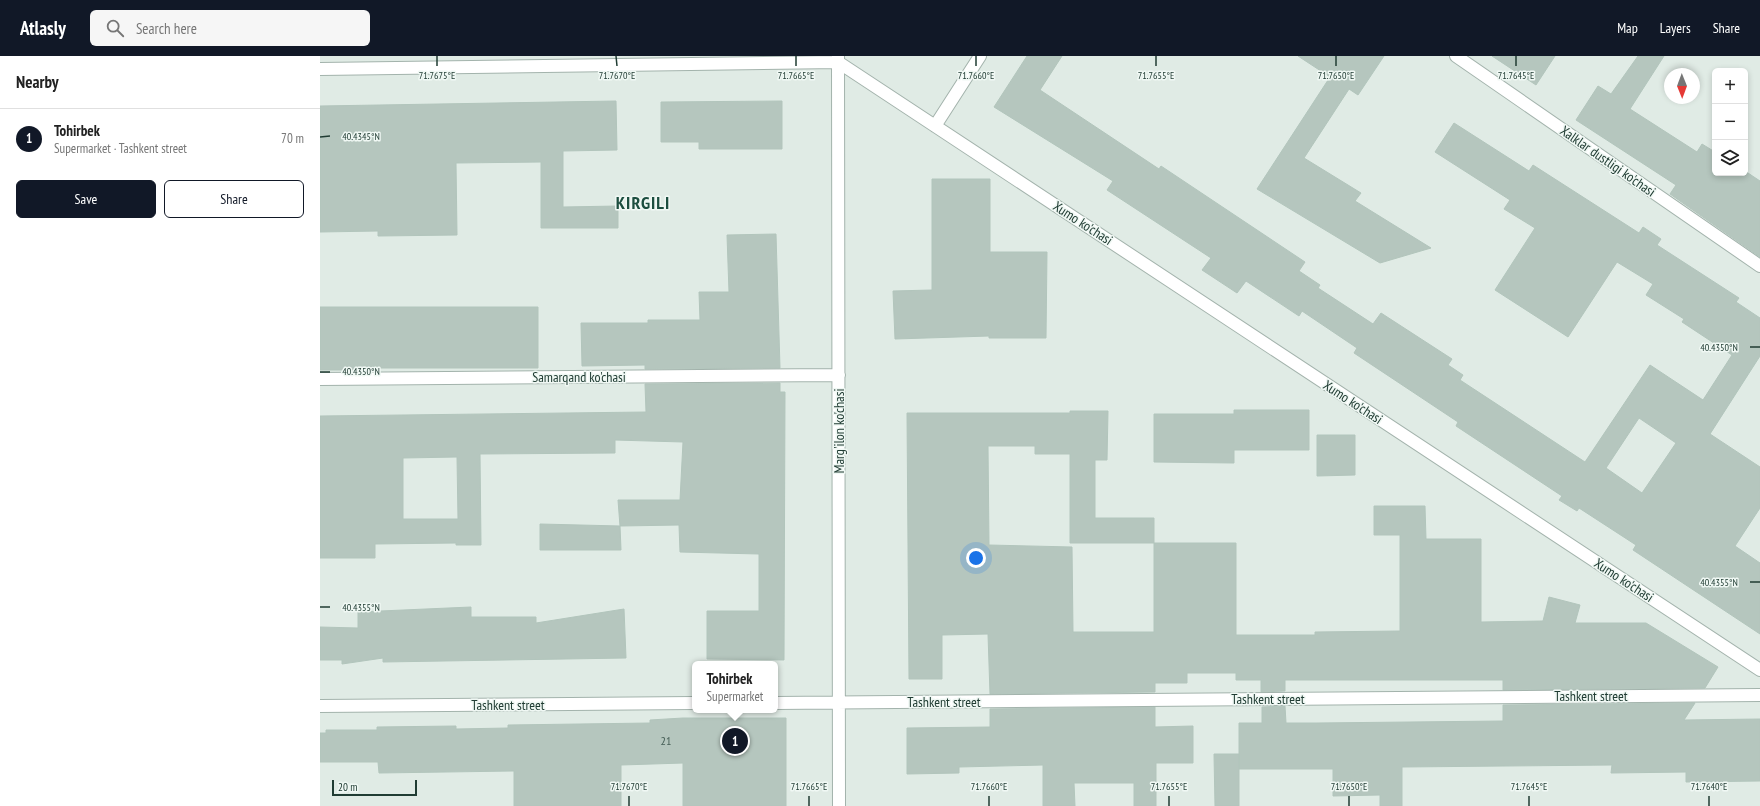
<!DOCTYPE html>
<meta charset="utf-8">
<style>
body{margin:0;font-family:"PT Sans Narrow",sans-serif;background:#f6f6f6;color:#222}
.controls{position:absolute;right:12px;top:12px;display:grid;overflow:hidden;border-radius:6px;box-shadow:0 2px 6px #0003}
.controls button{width:36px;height:36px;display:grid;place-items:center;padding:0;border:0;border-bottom:1px solid #e0e0e0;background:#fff;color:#222;font:20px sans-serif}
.compass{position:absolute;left:1344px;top:12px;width:36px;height:36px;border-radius:50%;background:#fff;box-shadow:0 2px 6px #0003;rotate:179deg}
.scale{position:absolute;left:12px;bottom:10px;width:85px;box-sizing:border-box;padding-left:4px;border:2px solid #203c33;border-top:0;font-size:11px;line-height:14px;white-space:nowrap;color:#203c33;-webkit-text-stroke:3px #f0f8f4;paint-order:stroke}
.you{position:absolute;left:656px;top:502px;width:14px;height:14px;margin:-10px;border:3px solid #fff;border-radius:50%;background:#1a73e8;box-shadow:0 0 0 6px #1a73e833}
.badge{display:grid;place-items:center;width:26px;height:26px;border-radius:50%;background:#111827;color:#fff;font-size:13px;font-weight:700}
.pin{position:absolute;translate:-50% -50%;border:2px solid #fff;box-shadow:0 1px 4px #0006}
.popup{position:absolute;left:372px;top:605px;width:86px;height:52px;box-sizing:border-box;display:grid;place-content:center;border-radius:6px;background:#fff;filter:drop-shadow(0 1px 3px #0005);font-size:13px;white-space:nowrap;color:#767676}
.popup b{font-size:15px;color:#222}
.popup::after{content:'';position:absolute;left:50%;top:100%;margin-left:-8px;border:8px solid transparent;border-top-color:#fff}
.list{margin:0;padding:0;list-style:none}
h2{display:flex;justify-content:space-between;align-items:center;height:52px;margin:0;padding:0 16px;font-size:17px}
h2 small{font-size:13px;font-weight:400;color:#767676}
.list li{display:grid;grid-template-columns:26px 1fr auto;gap:12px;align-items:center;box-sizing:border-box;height:60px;padding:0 16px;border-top:1px solid #e0e0e0}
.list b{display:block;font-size:15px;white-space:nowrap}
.list p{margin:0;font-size:13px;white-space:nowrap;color:#767676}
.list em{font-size:13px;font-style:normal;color:#767676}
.actions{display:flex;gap:8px;padding:12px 16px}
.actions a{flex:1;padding:9px 0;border:1px solid #111827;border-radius:6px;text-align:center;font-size:14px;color:#111827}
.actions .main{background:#111827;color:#fff}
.icon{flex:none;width:22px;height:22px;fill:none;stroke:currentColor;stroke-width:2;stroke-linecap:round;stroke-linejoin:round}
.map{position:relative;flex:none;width:1440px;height:750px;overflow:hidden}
header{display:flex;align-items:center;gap:24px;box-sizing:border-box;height:56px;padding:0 20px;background:#111827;color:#fff}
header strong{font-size:19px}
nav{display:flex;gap:22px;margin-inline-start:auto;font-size:14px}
.search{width:280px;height:36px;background:#f6f6f6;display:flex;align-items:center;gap:10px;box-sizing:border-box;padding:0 14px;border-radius:6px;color:#767676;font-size:15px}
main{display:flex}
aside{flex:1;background:#fff}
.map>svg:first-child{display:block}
</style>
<header>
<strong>Atlasly</strong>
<div class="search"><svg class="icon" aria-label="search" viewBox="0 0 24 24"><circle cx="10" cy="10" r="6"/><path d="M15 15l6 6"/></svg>Search here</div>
<nav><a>Map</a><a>Layers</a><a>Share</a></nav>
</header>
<main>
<aside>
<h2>Nearby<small></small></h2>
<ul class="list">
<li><span class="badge">1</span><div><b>Tohirbek</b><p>Supermarket · Tashkent street</p></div><em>70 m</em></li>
</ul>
<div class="actions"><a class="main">Save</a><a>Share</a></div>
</aside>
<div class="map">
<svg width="1440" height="750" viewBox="0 0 1440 750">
<rect width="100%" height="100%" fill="#e0ebe5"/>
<path fill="#b5c6be" stroke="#b2c5bc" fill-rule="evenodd" d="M 707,0 L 742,0 L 720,34 L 839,113 L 841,110 L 985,206 L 979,215 L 1000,229 L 998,232 L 1053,268 L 1061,257 L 1132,303 L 1128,309 L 1143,319 L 1140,324 L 1265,406 L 1330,309 L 1383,344 L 1412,299 L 1362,266 L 1364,263 L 1326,239 L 1333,228 L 1297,206 L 1248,281 L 1175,234 L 1215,172 L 1184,153 L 1190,144 L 1115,96 L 1134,67 L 1209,115 L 1213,109 L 1319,177 L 1323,171 L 1341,183 L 1337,189 L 1419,242 L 1416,246 L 1440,262 L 1440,300 L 1390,378 L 1440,411 L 1440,452 L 1415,490 L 1440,507 L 1440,578 L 1313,494 L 1316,489 L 1259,452 L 1257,455 L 1239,444 L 1242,440 L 1136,370 L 1138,366 L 1034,297 L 1037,292 L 982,255 L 979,260 L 926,225 L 917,237 L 882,214 L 891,202 L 787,134 L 793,125 L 674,51 ZM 1319,362 L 1356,387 L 1322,437 L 1286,412 Z
M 978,0 L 1064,0 L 1038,39 L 1029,33 L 984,102 L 1041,137 L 1035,145 L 1111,192 L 1060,207 L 937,133 L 1010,21 Z
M 1172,0 L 1235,0 L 1216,29 Z
M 1318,0 L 1344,0 L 1310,53 L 1377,96 L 1382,88 L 1395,96 L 1395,117 L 1425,117 L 1425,115 L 1440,125 L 1440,201 L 1350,138 L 1356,129 L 1256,64 L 1278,30 L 1291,38 Z
M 296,45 L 297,94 L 243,95 L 243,151 L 298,150 L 298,172 L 221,172 L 221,106 L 136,107 L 137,179 L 58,180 L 58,175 L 0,176 L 0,50 Z
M 462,45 L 462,93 L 379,93 L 379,86 L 341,86 L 341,46 Z
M 612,123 L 670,123 L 670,196 L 727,196 L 726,282 L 669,282 L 669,280 L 575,283 L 573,235 L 612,234 Z
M 456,178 L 460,312 L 325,313 L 325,309 L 262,310 L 261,267 L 328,267 L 328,264 L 380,264 L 379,236 L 409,236 L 407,179 Z
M 0,251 L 218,251 L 218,312 L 56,312 L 56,314 L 0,314 Z
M 460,327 L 460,336 L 465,336 L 464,604 L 387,603 L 387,555 L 439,555 L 439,498 L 360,496 L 359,469 L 300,470 L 298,444 L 360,444 L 363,386 L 295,384 L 295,397 L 160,398 L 161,489 L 136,489 L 136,487 L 55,488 L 55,502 L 0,502 L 0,360 L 326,356 L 325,328 ZM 137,401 L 138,463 L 83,463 L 83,402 Z
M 914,354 L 989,354 L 989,394 L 914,394 L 914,407 L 834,406 L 834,358 L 914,358 Z
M 750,355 L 788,355 L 787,404 L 775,404 L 775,462 L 834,462 L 834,487 L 916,487 L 916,579 L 995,579 L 995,576 L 1080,575 L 1080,479 L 1054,479 L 1054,450 L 1105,450 L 1106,483 L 1161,483 L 1161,566 L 1223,565 L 1229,541 L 1260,549 L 1255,567 L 1326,567 L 1398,611 L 1385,632 L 1183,634 L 1183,624 L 965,624 L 965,635 L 941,636 L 941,624 L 916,624 L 916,617 L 867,617 L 867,627 L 835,627 L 835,636 L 670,638 L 668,578 L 622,579 L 622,623 L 589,623 L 587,357 L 750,357 ZM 668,390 L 715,390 L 715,398 L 750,398 L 750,487 L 834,487 L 834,576 L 753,576 L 752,491 L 669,489 Z
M 997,379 L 1035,379 L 1035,419 L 997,420 Z
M 220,468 L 300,470 L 301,494 L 220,494 Z
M 151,551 L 151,561 L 216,561 L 216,567 L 304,553 L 306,602 L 63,606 L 63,602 L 22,608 L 22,604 L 0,604 L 0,571 L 38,572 L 38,556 Z
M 1375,647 L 1364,664 L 1440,663 L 1440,725 L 1366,726 L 1366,716 L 1291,717 L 1292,709 L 1082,711 L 1082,750 L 1060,750 L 1060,739 L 1013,740 L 1013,713 L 919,713 L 919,667 L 942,667 L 942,651 L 965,650 L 966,667 L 997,667 L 1183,665 L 1183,649 Z
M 835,651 L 835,671 L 873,670 L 873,707 L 836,707 L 836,750 L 814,750 L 814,727 L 754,727 L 755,750 L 723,750 L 723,709 L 639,711 L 639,717 L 587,718 L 587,672 L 670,671 L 670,653 Z
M 363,662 L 466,662 L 466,750 L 363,750 L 363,707 L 301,709 L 301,750 L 194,750 L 194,715 L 59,717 L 58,706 L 0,706 L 0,677 L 6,677 L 6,674 L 57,674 L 57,671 L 136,670 L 136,673 L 188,672 L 188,669 L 330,667 L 330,664 Z
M 894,698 L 919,698 L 919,750 L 895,750 Z"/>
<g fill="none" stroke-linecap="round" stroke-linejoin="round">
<defs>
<path id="minor" d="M 1136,0 L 1440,210
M 518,1 L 519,750
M 0,13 L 518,6 L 1440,614
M 615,70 L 660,0
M 0,323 L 519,319
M 455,647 L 1440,639
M 0,650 L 375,647"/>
</defs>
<use href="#minor" stroke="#a3b3ac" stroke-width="14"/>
<use href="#minor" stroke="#fff" stroke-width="12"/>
</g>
<path fill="none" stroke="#203c33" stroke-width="1.5" d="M 117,0 L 117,10M 296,0 L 297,10M 476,0 L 476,10M 656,0 L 656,10M 836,0 L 836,10M 1016,0 L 1016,10M 1196,0 L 1196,10M 0,81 L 10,80M 1430,291 L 1440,291M 0,316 L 10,316M 1430,526 L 1440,526M 0,551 L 10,551M 309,740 L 309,750M 489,740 L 489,750M 669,740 L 669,750M 849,740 L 849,750M 1029,740 L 1029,750M 1209,740 L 1209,750M 1389,740 L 1389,750"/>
<g text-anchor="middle" stroke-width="3" stroke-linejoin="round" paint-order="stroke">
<g font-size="12" fill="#455e56">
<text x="346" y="689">21</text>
</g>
<g font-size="14" fill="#203c33" stroke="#f0f8f4">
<text transform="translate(1288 105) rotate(35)" y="5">Xalklar dustligi ko'chasi</text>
<text transform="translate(763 167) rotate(33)" y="5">Xumo ko'chasi</text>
<text x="259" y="326">Samarqand ko'chasi</text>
<text transform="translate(1033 346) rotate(33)" y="5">Xumo ko'chasi</text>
<text transform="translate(519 375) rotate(-90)" y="5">Marg'ilon ko'chasi</text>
<text transform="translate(1304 524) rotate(33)" y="5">Xumo ko'chasi</text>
<text x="1271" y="645">Tashkent street</text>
<text x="948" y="648">Tashkent street</text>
<text x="624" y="651">Tashkent street</text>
<text x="188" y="654">Tashkent street</text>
</g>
<g font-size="18" font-weight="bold" letter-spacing="1" fill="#1c4e3f" stroke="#f0f8f4">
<text x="323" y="153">KIRGILI</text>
</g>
</g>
<g font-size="10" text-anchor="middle" fill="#203c33" stroke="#f0f8f4" stroke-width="3" stroke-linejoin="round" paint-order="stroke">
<text x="117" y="23">71.7675°E</text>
<text x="297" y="23">71.7670°E</text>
<text x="476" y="23">71.7665°E</text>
<text x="656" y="23">71.7660°E</text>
<text x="836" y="23">71.7655°E</text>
<text x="1016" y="23">71.7650°E</text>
<text x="1196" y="23">71.7645°E</text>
<text x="41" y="84">40.4345°N</text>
<text x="1399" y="295">40.4350°N</text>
<text x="41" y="319">40.4350°N</text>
<text x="1399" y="530">40.4355°N</text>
<text x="41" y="555">40.4355°N</text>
<text x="309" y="734">71.7670°E</text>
<text x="489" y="734">71.7665°E</text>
<text x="669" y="734">71.7660°E</text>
<text x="849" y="734">71.7655°E</text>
<text x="1029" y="734">71.7650°E</text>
<text x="1209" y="734">71.7645°E</text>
<text x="1389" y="734">71.7640°E</text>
</g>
</svg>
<div class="controls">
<button>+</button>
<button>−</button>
<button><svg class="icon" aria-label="layers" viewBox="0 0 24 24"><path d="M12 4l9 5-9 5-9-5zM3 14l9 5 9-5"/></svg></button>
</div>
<svg class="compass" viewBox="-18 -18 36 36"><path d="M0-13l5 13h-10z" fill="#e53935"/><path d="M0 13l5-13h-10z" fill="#767676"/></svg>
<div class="scale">20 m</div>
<div class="you"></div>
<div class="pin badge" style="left:415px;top:685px">1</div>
<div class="popup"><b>Tohirbek</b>Supermarket</div>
</div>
</main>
